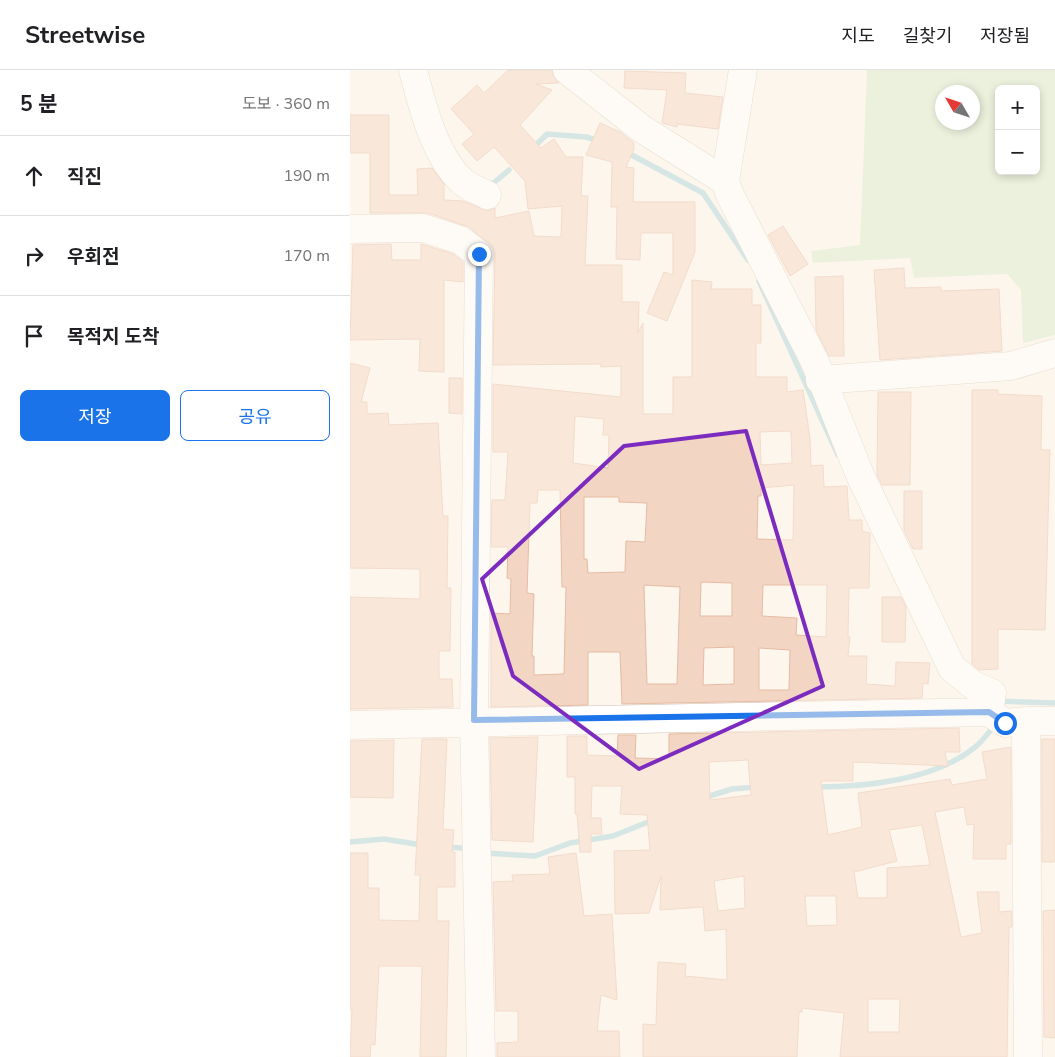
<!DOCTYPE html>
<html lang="ko">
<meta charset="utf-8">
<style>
body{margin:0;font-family:"Nunito Sans","Noto Sans KR",sans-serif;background:#f6f6f6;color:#202124}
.controls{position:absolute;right:15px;top:15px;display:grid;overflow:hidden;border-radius:8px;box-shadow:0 2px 8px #0003}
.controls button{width:45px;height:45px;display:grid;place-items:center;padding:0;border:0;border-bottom:1px solid #e0e0e0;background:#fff;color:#202124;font:25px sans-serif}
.compass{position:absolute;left:585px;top:15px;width:45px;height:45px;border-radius:50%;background:#fff;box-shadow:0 2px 8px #0003;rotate:309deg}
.stop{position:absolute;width:15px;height:15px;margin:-11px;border:4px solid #1a73e8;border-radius:50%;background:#fff}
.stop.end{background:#1a73e8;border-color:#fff;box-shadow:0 1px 5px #0008}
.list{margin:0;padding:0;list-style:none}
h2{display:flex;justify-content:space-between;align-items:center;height:65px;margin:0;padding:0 20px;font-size:21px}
h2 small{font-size:16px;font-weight:400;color:#757577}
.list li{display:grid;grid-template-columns:32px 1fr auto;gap:15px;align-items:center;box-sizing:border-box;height:80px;padding:0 20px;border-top:1px solid #e0e0e0}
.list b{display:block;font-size:19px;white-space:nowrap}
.list em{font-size:16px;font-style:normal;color:#757577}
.actions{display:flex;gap:10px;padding:15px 20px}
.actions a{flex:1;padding:11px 0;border:1px solid #1a73e8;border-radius:8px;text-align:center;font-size:18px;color:#1a73e8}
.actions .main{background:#1a73e8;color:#fff}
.icon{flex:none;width:28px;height:28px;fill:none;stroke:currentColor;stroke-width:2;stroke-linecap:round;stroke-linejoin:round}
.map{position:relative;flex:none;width:705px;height:987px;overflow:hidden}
header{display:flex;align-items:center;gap:30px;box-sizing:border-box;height:70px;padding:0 25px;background:#fff;border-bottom:1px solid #e0e0e0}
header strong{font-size:24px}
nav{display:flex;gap:28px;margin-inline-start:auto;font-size:18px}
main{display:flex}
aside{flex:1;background:#fff}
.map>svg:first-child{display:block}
</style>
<header>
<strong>Streetwise</strong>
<nav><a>지도</a><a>길찾기</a><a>저장됨</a></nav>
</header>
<main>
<aside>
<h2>5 분<small>도보 · 360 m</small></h2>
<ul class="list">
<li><svg class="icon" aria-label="ahead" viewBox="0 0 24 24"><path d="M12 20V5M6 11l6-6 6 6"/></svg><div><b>직진</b></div><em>190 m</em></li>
<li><svg class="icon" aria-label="right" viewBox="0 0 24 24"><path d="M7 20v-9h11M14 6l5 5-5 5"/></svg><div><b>우회전</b></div><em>170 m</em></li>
<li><svg class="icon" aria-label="arrive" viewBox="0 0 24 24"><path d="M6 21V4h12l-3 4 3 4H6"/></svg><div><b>목적지 도착</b></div></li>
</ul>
<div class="actions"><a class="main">저장</a><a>공유</a></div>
</aside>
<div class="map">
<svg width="705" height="987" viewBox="0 0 705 987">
<rect width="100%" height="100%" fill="#fdf6ec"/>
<path fill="#d8ecc9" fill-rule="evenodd" d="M 517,0 L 705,0 L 705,265 L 673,273 L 671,220 L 657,204 L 564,208 L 560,188 L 463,193 L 461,181 L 510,175 ZM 649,19 L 686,19 L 686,101 L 649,101 ZM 592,22 L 622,22 L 622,52 L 592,52 Z"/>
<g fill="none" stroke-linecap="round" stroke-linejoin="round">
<path stroke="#a5d3da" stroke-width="5.5" d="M 188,73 L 197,64 L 236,67 L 249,71
M 276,82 L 353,123 L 398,190
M 138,115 L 141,115 L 159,100
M 409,211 L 488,385
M 648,631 L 705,633
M 466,717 C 516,717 584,710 624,678 C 632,672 638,663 645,655
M 353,728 L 382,719 L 407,717
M 0,772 L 34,769 L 72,775
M 96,777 L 113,778
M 134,783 L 185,786 L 220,773 L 263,766 L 303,750"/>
</g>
<path fill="#f3d5c3" stroke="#e6bba3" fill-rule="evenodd" d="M 158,0 L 202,0 L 203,6 L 209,13 L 186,14 L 202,20 L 170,55 L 191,78 L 204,69 L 216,87 L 233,87 L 231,126 L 238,126 L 235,195 L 272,195 L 272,232 L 289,232 L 288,263 L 293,253 L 293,344 L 323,344 L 323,307 L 342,307 L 342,210 L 362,212 L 361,219 L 402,219 L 402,235 L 411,235 L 411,273 L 406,273 L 406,307 L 437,307 L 437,322 L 453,320 L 460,368 L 461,396 L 473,395 L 474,417 L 497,416 L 499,450 L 512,450 L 512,461 L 520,463 L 519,518 L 499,518 L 498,567 L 500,567 L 498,586 L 517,586 L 516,614 L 545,616 L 546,592 L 580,593 L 578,614 L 573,613 L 572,628 L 272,634 L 270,582 L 238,582 L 238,635 L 141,637 L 141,543 L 160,544 L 161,509 L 157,508 L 158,477 L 141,477 L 142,430 L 155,430 L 158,382 L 143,382 L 143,314 L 271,327 L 271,296 L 251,297 L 251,294 L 143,295 L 145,184 L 143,177 L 119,157 L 78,143 L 20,143 L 20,83 L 0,83 L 0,45 L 39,45 L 39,125 L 68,125 L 67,99 L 82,98 L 94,114 L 94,130 L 113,131 L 137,141 L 145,138 L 145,148 L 179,141 L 184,166 L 211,167 L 212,136 L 178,139 L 175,111 L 144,77 L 127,91 L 112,74 L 124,64 L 101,39 L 127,15 L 134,23 ZM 225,346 L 254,349 L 253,365 L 259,365 L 258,398 L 223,393 ZM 437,361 L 441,362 L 442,393 L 411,395 L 410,362 ZM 444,415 L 443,470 L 407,469 L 408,426 L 411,426 L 411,418 ZM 188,420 L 210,420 L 212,517 L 216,517 L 214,604 L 184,605 L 184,586 L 182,586 L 184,524 L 177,523 L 180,433 L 187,433 ZM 234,427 L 269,427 L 269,432 L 297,433 L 295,472 L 276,471 L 275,502 L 238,503 L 237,489 L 234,489 ZM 351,512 L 382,513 L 382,546 L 350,546 ZM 294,515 L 330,517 L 327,614 L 297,614 ZM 413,515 L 477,515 L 476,567 L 446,565 L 447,548 L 412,546 ZM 384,577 L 384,614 L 353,615 L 354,578 ZM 409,578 L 440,580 L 439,620 L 409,620 Z
M 275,1 L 336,3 L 335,23 L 373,27 L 368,59 L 327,54 L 327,57 L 312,53 L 317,20 L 274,18 Z
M 250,53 L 270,62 L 284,73 L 284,79 L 276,97 L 284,98 L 283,132 L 345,132 L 345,182 L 317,251 L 297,243 L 314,202 L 323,205 L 323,163 L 291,163 L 290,190 L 266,189 L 267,137 L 261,137 L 262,92 L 236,85 Z
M 433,156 L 458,194 L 440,206 L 418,165 Z
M 41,174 L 42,190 L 71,190 L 71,174 L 103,184 L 113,192 L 113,212 L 94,210 L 94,302 L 69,301 L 70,269 L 0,270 L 3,175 Z
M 554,198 L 555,218 L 591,217 L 591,221 L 649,219 L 652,281 L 530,290 L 524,200 Z
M 493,206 L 494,286 L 479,286 L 466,260 L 465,207 Z
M 0,293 L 20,298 L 11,332 L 17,332 L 17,344 L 38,343 L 39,355 L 88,353 L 93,446 L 98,446 L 97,518 L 101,518 L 100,581 L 89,581 L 89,609 L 102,609 L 103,637 L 0,639 L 0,527 L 70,529 L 70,499 L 0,498 Z
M 99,308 L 112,308 L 112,344 L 99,343 Z
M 622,320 L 648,320 L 648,324 L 692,326 L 691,380 L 700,380 L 695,560 L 648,559 L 648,599 L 629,600 L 622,594 Z
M 528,322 L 561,322 L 560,415 L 532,415 L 527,405 Z
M 554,421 L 572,421 L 572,479 L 563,479 L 554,460 Z
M 532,527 L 551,527 L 556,537 L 555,572 L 532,572 Z
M 609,658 L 610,682 L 595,682 L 598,696 L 503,692 L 503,711 L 471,711 L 478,765 L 512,757 L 508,723 L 600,709 L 602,715 L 637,709 L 632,682 L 661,677 L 661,774 L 656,774 L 656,789 L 623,789 L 624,754 L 617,755 L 614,737 L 585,742 L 611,867 L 632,863 L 627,822 L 649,822 L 649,842 L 662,841 L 662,857 L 659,857 L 657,987 L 490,987 L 494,943 L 452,938 L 452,942 L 449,942 L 447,987 L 293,987 L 293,954 L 306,955 L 308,892 L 336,894 L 335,906 L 377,910 L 376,859 L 355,861 L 353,837 L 310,840 L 311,806 L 299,843 L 265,844 L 264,781 L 300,780 L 297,745 L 270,744 L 272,716 L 242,716 L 241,748 L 251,748 L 252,764 L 241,764 L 241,782 L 230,782 L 227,744 L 225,744 L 225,707 L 217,707 L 217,666 L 237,666 L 237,685 L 267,686 L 268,665 L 286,665 L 285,688 L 319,689 L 319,664 ZM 398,690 L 401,725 L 360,730 L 359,692 ZM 572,755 L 580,795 L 537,798 L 537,828 L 508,828 L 504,802 L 547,791 L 539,760 ZM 394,806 L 395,838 L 368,841 L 364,811 ZM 455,826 L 486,826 L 487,855 L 457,856 ZM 518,929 L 550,929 L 549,962 L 518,962 Z
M 188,667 L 183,772 L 142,770 L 140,668 Z
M 72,669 L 97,669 L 93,759 L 104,760 L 102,782 L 105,782 L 105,817 L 87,817 L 87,851 L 99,851 L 96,987 L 70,987 L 72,896 L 29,896 L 25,975 L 21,974 L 20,987 L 0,987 L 2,940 L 0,940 L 0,783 L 18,783 L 18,818 L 29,818 L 29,850 L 69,851 L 70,805 L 65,805 Z
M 692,669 L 705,669 L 705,792 L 692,792 Z
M 44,670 L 43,728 L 0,727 L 0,671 Z
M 226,783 L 234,846 L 262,844 L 267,930 L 251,925 L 247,961 L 269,961 L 270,987 L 147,987 L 147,973 L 168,972 L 168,941 L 146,941 L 143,812 L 163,811 L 162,805 L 200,804 L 198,787 Z
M 705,840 L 705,968 L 694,967 L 693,841 Z"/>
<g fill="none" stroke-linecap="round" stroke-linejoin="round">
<defs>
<path id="minor" d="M 63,0 C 72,35 85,88 113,112 C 120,118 130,121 137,125
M 217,0 L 292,59 L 375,111
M 393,0 L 375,111 L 380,125 L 465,292 L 510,405 L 602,598 L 623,615 L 642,623 L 639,642 L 655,653 L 676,651 L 678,987
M 0,159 L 73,158 L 110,170 L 129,184 L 124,651 L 131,987
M 470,310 L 661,296 L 705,283
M 676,651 L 705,651
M 0,655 L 639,642"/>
</defs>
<use href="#minor" stroke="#d1beb0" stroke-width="29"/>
<use href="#minor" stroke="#fff" stroke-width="28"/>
</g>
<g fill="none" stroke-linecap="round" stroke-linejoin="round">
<path stroke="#1a73e8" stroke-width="6" d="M 129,184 L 124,650 L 639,642 L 655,653"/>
</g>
<path d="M0 0H705V987H0ZM 396,361 L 473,616 L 289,699 L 163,606 L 132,509 L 274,376 Z" fill="#fdf6ec" fill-opacity=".55" fill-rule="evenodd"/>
<path fill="none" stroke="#7b2cbf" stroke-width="4" stroke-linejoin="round" d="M 396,361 L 473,616 L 289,699 L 163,606 L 132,509 L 274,376 Z"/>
</svg>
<div class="controls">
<button>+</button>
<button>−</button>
</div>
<svg class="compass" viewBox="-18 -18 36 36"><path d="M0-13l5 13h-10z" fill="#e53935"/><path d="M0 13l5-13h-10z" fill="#757577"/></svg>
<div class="stop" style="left:655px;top:653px"></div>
<div class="stop end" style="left:129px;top:184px"></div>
</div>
</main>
